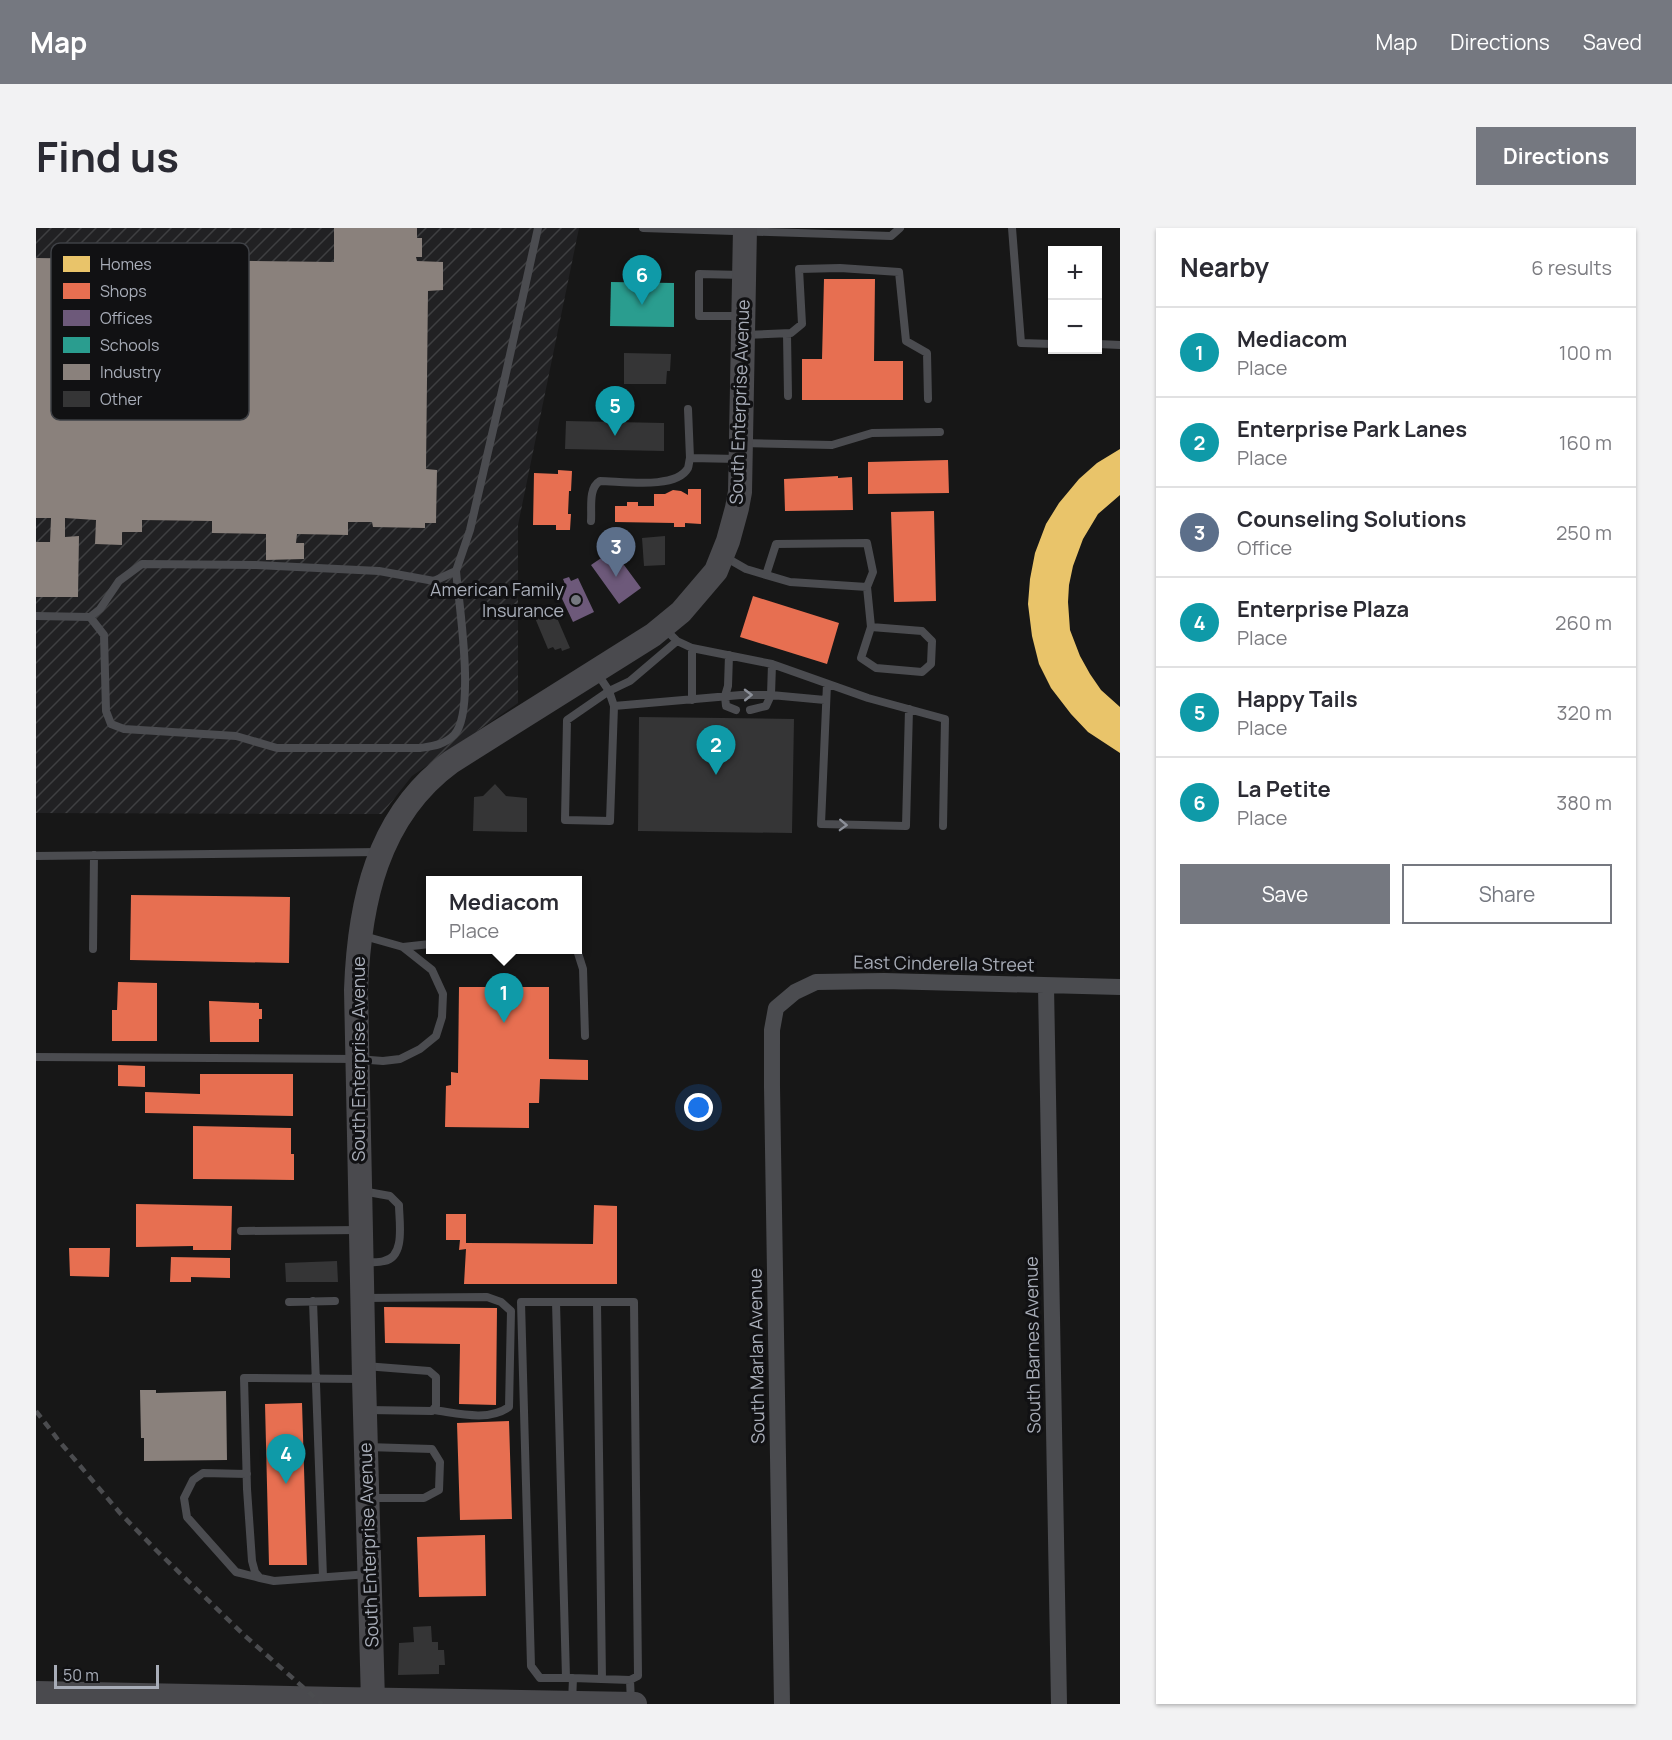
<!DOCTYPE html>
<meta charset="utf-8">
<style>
body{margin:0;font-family:Manrope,sans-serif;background:#f2f2f3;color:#2b2b33}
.controls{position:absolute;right:18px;top:18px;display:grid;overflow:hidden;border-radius:0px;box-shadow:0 2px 4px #0004}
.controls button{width:54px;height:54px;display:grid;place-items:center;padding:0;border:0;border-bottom:2px solid #e1e1e2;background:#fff;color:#2b2b33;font:30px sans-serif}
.scale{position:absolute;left:18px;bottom:15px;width:105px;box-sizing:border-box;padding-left:6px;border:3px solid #a8adb8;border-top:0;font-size:16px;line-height:21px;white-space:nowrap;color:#a8adb8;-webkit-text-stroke:4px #111113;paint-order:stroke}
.you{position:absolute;left:663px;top:880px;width:21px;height:21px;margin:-15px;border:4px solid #fff;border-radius:50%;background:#1a73e8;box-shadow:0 0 0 9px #1a73e833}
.badge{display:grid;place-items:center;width:39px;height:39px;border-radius:50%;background:#757880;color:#fff;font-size:20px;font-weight:700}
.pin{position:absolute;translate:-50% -50px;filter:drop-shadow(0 2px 3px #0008)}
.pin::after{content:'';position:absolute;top:32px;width:21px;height:18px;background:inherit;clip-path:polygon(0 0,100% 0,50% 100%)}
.popup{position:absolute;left:390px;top:648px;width:156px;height:78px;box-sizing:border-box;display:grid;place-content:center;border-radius:0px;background:#fff;filter:drop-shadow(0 2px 4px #0005);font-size:20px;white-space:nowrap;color:#7c7c81}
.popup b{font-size:22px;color:#2b2b33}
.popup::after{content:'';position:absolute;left:50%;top:100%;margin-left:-12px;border:12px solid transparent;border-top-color:#fff}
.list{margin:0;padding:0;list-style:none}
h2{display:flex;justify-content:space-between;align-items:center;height:78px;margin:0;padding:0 24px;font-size:26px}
h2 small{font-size:20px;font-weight:400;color:#7c7c81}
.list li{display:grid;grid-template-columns:39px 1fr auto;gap:18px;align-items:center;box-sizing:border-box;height:90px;padding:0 24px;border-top:2px solid #e1e1e2}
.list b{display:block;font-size:22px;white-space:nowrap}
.list p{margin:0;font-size:20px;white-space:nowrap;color:#7c7c81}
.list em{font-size:20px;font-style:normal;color:#7c7c81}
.actions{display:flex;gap:12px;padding:18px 24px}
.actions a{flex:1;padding:14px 0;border:2px solid #757880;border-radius:0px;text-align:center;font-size:21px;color:#757880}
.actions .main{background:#757880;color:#fff}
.map{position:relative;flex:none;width:1084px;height:1476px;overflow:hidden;border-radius:0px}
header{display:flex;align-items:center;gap:36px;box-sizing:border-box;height:84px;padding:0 30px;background:#757880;color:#fff}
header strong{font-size:28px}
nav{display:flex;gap:33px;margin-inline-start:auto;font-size:21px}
.intro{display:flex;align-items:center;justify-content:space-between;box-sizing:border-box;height:144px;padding:0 36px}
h1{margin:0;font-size:42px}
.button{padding:15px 27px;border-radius:0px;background:#757880;color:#fff;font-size:21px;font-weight:700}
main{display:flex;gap:36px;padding:0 36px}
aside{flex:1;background:#fff;border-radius:0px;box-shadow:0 2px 4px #0004}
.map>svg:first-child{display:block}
</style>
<header>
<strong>Map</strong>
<nav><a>Map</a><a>Directions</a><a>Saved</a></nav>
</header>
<div class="intro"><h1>Find us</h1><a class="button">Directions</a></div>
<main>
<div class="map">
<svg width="1084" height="1476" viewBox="0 0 1084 1476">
<defs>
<pattern id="industrial-furrows" width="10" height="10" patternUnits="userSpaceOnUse" patternTransform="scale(1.5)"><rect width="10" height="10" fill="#212123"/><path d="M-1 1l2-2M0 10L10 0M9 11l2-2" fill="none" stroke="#3e3f41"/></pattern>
</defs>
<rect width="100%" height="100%" fill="#171717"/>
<path fill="url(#industrial-furrows)" d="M 0,0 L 543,0 L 482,297 L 482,475 L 376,548 L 346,586 L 0,585 Z"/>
<path fill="#e9c46a" d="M 1084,221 L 1084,267 L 1062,286 L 1047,311 L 1037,338 L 1033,357 L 1032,374 L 1034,402 L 1044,428 L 1054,446 L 1065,462 L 1084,479 L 1084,525 L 1052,504 L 1035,486 L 1015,460 L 1003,436 L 996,408 L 992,376 L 994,351 L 999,325 L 1010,296 L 1023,275 L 1043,251 L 1061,235 Z"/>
<path fill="#e76f51" d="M 788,51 L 839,51 L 838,133 L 867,133 L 867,172 L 766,172 L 766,131 L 786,131 Z
M 912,232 L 913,265 L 832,266 L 832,234 Z
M 522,242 L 536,243 L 535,263 L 533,263 L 532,286 L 535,286 L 534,302 L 520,302 L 520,297 L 497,297 L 498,245 L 522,246 Z
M 802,248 L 802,250 L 816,249 L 817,282 L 749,283 L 748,251 Z
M 652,261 L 665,261 L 665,296 L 649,295 L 649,299 L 638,299 L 638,295 L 579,294 L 579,278 L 591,278 L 591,274 L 602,274 L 602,278 L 618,278 L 618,266 L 629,266 L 637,262 L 645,263 L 652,267 Z
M 898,283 L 900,373 L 858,374 L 855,284 Z
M 717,368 L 803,395 L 791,436 L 704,409 Z
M 95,667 L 254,669 L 253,735 L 94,732 Z
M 82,754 L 121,755 L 121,813 L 76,813 L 76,782 L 81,782 Z
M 423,759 L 513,759 L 513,831 L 552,832 L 552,852 L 504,851 L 503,875 L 493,875 L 493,900 L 409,899 L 410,858 L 415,857 L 415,844 L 422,845 Z
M 173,773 L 223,775 L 223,781 L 226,781 L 226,791 L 223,791 L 223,814 L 174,814 Z
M 82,837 L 109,838 L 109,859 L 82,858 Z
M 164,846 L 257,846 L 257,888 L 109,885 L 109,864 L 164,866 Z
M 157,898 L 255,900 L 255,926 L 258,926 L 258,952 L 157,951 Z
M 100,976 L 196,978 L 195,1022 L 157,1022 L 157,1018 L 100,1019 Z
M 558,977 L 581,978 L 581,1056 L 428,1056 L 430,1021 L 423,1022 L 424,1012 L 410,1012 L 410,986 L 430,986 L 430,1015 L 557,1016 Z
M 33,1020 L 74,1020 L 73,1049 L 34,1048 Z
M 135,1029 L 194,1030 L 194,1050 L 155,1049 L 155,1054 L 134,1054 Z
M 348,1079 L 461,1080 L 460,1177 L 423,1176 L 424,1116 L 349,1115 Z
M 266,1175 L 271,1337 L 233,1337 L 229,1176 Z
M 473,1193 L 476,1291 L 424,1292 L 421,1195 Z
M 449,1307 L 450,1368 L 383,1369 L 381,1309 Z"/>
<path fill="#6d597a" d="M 577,322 L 605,360 L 583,376 L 555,337 Z
M 533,349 L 535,353 L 542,350 L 558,384 L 537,394 L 521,360 L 529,356 L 527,351 Z"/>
<path fill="#2a9d8f" d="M 575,54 L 638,55 L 638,99 L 574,98 Z"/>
<path fill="#8a817c" d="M 298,0 L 381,0 L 381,10 L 386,10 L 386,29 L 380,29 L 381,33 L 407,34 L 407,62 L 392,63 L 390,241 L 401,242 L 400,295 L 389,295 L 389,300 L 337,299 L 336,294 L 312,294 L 312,307 L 261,306 L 260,315 L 268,315 L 268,331 L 230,332 L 230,306 L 176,305 L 176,293 L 106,292 L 106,304 L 86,304 L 86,317 L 59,316 L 60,292 L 29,290 L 29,309 L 43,308 L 42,369 L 0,369 L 0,314 L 14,314 L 15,290 L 0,290 L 0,30 L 298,34 Z
M 104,1162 L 120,1162 L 120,1165 L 190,1163 L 191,1232 L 108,1233 L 108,1210 L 105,1210 Z"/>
<path fill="#353536" d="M 588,125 L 635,126 L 634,143 L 631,143 L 630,156 L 588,156 Z
M 530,193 L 628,195 L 628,223 L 529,221 Z
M 629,308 L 629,337 L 608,338 L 606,310 Z
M 518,383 L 534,420 L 526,423 L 525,420 L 519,422 L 517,419 L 512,421 L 499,390 Z
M 603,489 L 758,491 L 756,605 L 602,603 Z
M 459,556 L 470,568 L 491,570 L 491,604 L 437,603 L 438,569 L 447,568 Z
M 301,1033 L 302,1054 L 250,1054 L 249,1035 Z
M 395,1398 L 396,1414 L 402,1414 L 402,1422 L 408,1422 L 409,1437 L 403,1437 L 403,1446 L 362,1447 L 363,1415 L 378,1414 L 377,1399 Z"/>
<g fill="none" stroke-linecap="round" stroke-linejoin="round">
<path stroke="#4b4c50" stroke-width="8" d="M 607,0 L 855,8 L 864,0
M 976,0 L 985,115 L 1017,116
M 704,88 L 663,88 L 663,46 L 707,47
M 751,106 L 752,168
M 708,107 L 755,105 L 766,96 L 763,41 L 804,40 L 863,44 L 870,113 L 891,125 L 892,171
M 1062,116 L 1084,117
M 652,181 L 654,230
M 705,215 L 796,217 L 836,205 L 904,204
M 555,293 C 556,280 552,260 564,253 C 585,253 640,262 652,240 C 653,237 653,234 654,230 L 702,231
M 689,329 L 710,341 L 754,354 L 831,359 L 837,344 L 831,315 L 740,316 L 730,347
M 831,359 L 835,399 L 825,430 L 840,440 L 886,444 L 895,436 L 896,413 L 886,403 L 835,399
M 0,388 L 54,389 L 64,381 L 83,353 L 106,336 L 220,337 L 343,343 L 398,353 L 420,343 L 434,302 L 466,163 L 502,0
M 54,389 L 68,407 L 70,483 L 75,496 L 88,501 L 200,508 L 241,520 L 384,520 C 397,518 408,517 418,507 C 440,485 423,376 420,343
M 641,413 L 656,420 L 736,436 L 832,470 L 909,491 L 907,598
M 693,427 L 692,458 L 689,468 L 690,478 L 700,482
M 561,445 L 573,463 L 594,453 L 641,413 L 628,400
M 791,456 L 785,596 L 870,598 L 873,481
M 573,463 L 578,478 L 574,593 L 529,592 L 531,492 Z
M 656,472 L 656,420
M 578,478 L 705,467 L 735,467 L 789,472
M 714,482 L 730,478 L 735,467 L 736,436
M 0,628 L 344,624
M 367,719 L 394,716
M 57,721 L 58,627
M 539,722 L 541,722 L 547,741 L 549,808
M 0,829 L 321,831 L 347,833 L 364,831 L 384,821 L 400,808 L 406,789 L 407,766 L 396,742 L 367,719 L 328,708
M 326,963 L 354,968 L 363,977 C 363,993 370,1029 348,1033 C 342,1035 335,1034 329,1034
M 205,1003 L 324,1002
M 327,1070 L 451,1069 L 465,1074 L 475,1083 L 473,1179 C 451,1194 421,1185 397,1182
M 277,1073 L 287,1349
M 253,1074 L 299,1073
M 520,1074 L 530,1450
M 561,1075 L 566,1451
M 329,1138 L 393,1143 L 400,1149 L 400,1178 L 396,1183 L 332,1182
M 327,1151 L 208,1150 L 211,1261 L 216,1333 L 219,1344 L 224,1350 L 238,1353 L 333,1346
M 331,1219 L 396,1221 L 404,1234 L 403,1262 L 388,1270 L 332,1270
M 211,1246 L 167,1245 L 157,1252 L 148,1270 L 151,1289 L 200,1344 L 224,1350
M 537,1450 L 594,1452
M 536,1475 L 537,1450 L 504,1450 L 495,1438 L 485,1074 L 598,1074 L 602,1448 L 594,1452 L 595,1475"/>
<path stroke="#4b4c50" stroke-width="16" d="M 1010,758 L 1023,1476
M 746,1476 L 736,859 L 736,802 L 740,780 L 759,764 L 780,754 L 848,753 L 1084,759"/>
<path stroke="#4a4a4e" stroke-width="24" d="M 0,1465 C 200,1468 399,1474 599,1476
M 337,1473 L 328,1151 L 320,762 C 323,676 341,588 415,534 L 617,407 L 645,384 L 680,343 L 692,313 L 701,280 L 704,264 L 709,0"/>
<path stroke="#4b4c4f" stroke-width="4.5" stroke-dasharray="8 6" stroke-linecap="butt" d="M 0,1183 L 23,1213 L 84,1285 L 121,1323 L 208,1407 L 286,1476"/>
</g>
<defs><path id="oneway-chevron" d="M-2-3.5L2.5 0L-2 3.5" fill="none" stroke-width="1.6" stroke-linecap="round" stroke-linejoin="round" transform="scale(1.5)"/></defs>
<g stroke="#8c9099">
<use href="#oneway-chevron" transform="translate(712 467) rotate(-1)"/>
<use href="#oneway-chevron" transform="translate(807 597) rotate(2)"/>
</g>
<circle fill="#757880" stroke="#111113" stroke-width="2" cx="540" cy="372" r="6"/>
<g text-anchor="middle" stroke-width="6" stroke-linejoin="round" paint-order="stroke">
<g font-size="18" fill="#a8adb8" stroke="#111113">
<text transform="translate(704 174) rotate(-88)" y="6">South Enterprise Avenue</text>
<text transform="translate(908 736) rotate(1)" y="6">East Cinderella Street</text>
<text transform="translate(323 831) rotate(-90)" y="6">South Enterprise Avenue</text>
<text transform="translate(997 1117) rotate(-91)" y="6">South Barnes Avenue</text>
<text transform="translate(721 1128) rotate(-91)" y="6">South Marlan Avenue</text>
<text transform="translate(333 1317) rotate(-92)" y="6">South Enterprise Avenue</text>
</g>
<g font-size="18" fill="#a8adb8" stroke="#111113" text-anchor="end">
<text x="528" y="368">American Family<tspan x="528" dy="21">Insurance</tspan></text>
</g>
</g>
<rect x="15" y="15" width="198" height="177" rx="9" fill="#111113" stroke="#3e4045" stroke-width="1.5"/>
<rect x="27" y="28" width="27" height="16" fill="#e9c46a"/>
<rect x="27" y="55" width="27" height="16" fill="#e76f51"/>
<rect x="27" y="82" width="27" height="16" fill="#6d597a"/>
<rect x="27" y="109" width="27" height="16" fill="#2a9d8f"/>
<rect x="27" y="136" width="27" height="16" fill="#8a817c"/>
<rect x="27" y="163" width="27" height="16" fill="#353536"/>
<g font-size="16" fill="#a8adb8">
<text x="64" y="42">Homes</text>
<text x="64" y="69">Shops</text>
<text x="64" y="96">Offices</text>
<text x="64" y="123">Schools</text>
<text x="64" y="150">Industry</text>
<text x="64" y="177">Other</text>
</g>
</svg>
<div class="controls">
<button>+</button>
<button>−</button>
</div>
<div class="scale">50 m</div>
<div class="you"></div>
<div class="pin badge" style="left:468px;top:795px;background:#0f9aa8">1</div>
<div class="popup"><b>Mediacom</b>Place</div>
<div class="pin badge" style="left:680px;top:547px;background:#0f9aa8">2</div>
<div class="pin badge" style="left:580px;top:349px;background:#5c6f8a">3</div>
<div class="pin badge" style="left:250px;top:1256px;background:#0f9aa8">4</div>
<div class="pin badge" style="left:579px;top:208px;background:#0f9aa8">5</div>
<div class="pin badge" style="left:606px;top:77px;background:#0f9aa8">6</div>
</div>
<aside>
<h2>Nearby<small>6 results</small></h2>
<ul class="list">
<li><span class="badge" style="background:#0f9aa8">1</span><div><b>Mediacom</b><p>Place</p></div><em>100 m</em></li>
<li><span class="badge" style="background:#0f9aa8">2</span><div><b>Enterprise Park Lanes</b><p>Place</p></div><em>160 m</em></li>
<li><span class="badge" style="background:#5c6f8a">3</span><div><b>Counseling Solutions</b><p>Office</p></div><em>250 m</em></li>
<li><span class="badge" style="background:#0f9aa8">4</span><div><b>Enterprise Plaza</b><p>Place</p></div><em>260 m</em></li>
<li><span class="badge" style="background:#0f9aa8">5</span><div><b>Happy Tails</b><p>Place</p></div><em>320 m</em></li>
<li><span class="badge" style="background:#0f9aa8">6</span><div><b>La Petite</b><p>Place</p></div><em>380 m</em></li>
</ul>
<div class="actions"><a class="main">Save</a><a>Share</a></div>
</aside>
</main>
